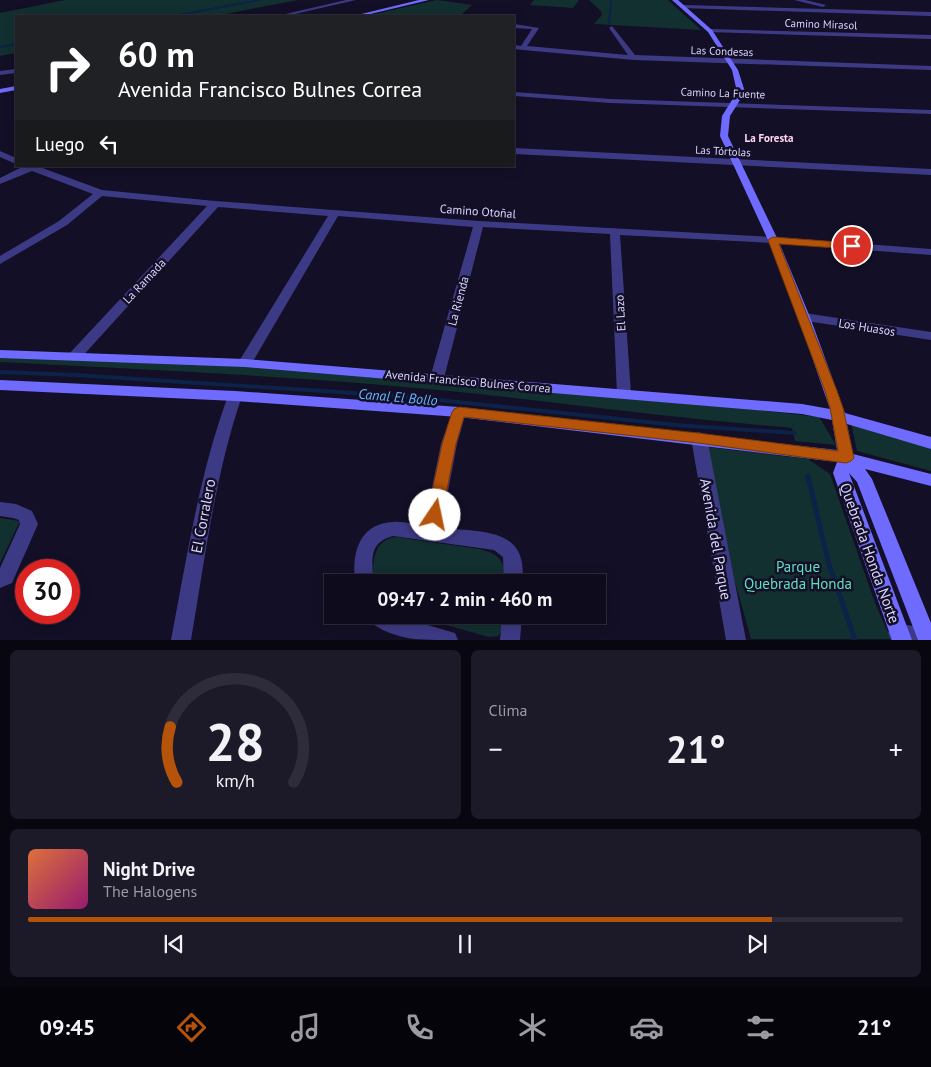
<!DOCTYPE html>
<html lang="es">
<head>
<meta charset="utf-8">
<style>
  body { margin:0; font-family:"PT Sans",sans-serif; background:#1c1929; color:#f1f3f6; height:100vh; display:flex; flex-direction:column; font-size:19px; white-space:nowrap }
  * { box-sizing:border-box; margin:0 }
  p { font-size:16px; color:#9b9ba3 }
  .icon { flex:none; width:28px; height:28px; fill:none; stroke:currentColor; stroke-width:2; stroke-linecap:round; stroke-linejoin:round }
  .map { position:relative; height:640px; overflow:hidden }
  .panel { display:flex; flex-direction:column; gap:10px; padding:10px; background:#08060f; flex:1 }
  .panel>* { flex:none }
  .guide { position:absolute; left:15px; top:15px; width:500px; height:152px; border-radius:0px; box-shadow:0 2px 12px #0003,0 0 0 1px #2e2b3b; background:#202124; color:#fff; overflow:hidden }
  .speed { position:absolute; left:15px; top:559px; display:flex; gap:10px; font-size:25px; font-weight:700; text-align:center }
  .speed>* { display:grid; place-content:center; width:65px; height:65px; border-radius:50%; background:#0e0b1c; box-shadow:0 2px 12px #0003,0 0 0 1px #2e2b3b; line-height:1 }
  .speed .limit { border:8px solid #d22; background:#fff; color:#111 }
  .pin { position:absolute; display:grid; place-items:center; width:42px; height:42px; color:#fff; margin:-21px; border:2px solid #fff; border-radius:50%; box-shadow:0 1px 5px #0007 }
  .me { position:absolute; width:55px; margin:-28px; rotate:11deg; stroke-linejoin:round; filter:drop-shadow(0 0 4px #0008) }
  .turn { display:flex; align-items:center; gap:18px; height:105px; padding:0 20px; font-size:22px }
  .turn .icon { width:65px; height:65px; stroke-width:2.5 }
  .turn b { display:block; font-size:35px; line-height:42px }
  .then { display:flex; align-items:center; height:48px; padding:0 20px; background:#0003; gap:10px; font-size:19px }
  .big { font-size:38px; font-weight:800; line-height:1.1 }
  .panel .tile { flex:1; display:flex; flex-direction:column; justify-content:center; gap:8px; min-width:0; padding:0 18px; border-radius:8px; background:#1c1929 }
  .panel .dial { align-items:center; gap:0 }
  .dial svg { height:130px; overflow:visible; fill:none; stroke:#2e2b3b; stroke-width:7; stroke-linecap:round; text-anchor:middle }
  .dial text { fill:#f1f3f6; stroke:none }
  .song { display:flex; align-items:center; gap:15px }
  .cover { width:60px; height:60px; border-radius:8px; background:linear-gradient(135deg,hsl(20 70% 55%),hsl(320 70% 35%)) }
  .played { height:5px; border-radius:2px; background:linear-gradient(90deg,#b45309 85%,#2e2b3b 85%) }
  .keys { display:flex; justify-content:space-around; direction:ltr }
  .heat { display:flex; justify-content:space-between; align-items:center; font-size:28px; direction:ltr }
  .panel .tiles { flex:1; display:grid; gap:10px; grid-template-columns:1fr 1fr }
  .tile:last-child { grid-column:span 2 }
  .trip { position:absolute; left:324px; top:574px; width:282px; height:50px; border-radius:0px; background:#0e0b1c; box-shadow:0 2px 12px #0003,0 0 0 1px #2e2b3b; font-weight:800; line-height:50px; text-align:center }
  .tabs { display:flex; height:80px; justify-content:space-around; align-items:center; background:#06040b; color:#9b9ba3 }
  .tabs .icon { width:35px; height:35px }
  .tabs .selected { color:#b45309 }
  .tabs b { font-size:22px; color:#f1f3f6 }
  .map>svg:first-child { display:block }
  .green { fill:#12302f }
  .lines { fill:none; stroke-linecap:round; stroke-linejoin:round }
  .stream-far2 { stroke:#0c2248; stroke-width:2 }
  .stream-far1 { stroke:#0c2248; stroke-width:4 }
  .stream { stroke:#0c2248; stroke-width:5 }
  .street { fill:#3d3a85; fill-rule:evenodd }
  .secondary { fill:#6f6bff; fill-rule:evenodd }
  .route { fill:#b45309; stroke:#753606 }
  .labels { text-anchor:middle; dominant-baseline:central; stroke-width:5; stroke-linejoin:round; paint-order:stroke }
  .far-street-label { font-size:11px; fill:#d9d4ff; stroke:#130f26 }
  .far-neighbourhood-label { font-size:11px; font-weight:bold; fill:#ffd6f0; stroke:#130f26 }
  .street-label { font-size:12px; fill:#d9d4ff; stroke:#130f26 }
  .water-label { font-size:14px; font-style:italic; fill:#62b6ff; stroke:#130f26 }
  .near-street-label { font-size:15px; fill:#d9d4ff; stroke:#130f26 }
  .near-park-label { font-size:15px; fill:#5fe0c0; stroke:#130f26 }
</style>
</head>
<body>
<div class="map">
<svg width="931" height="640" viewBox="0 0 931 640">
  <rect width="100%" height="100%" fill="#130f26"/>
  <g class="green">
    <polygon points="65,0 298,0 215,16 16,16 16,53 0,56 0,13"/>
    <polygon points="437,0 472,5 460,16 366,16"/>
    <polygon points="534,0 579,0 573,8 530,5"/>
    <polygon points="589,0 668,0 701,30 594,24 602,15 601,11"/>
    <path d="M0,356l244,9 514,45 61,7 17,28 -41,-4 -3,-13c-108,-9 -215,-23 -322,-35 -156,-16 -313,-23 -470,-31z"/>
    <polygon points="851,423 931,446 931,471 857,451"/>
    <polygon points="707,447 808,459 830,474 875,603 891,639 751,639 734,578"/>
    <polygon points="0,518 20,521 0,563"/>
    <path d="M396,537l83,12c20,5 27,12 26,33h-132c0,-19 -1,-42 23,-45z"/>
    <polygon points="411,615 503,615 502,630 498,636 489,637"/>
  </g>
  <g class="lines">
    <g class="stream-far2">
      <polyline points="173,16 259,0"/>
      <polyline points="609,23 611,0"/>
      <polyline points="0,47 16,44"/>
    </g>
    <polyline class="stream-far1" points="0,372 76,375 400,396 676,425 795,433"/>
    <polyline class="stream" points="808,476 828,561 855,640"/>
    <g class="street">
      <polygon points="346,0 356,0 286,16 277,16"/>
      <polygon points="794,0 805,0 826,5 823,7"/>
      <polygon points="684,5 931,12 931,16 682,8"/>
      <polygon points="514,24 539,28 527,46 628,55 609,28 612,26 635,55 931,66 931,70 634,60 523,50 514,49 514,45 521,46 532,29 514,28"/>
      <polygon points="710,29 931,35 931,39 708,32"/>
      <polygon points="16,69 16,73 0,75 0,71"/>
      <polygon points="514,92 611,99 931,110 931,114 611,103 514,96"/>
      <polygon points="514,148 931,169 931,175 514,154"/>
      <polygon points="0,151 16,158 16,164 0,157"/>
      <polygon points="24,166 37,166 102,190 215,201 479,221 773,237 931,249 931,255 773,243 620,235 631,394 629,397 619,397 617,394 610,234 483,227 444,378 442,381 432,381 430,378 473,227 338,216 252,363 250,366 240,366 238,363 328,216 218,207 79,360 69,360 67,357 69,354 207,206 102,196 67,225 0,264 0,256 59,221 93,194 32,171 0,184 0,178"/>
      <polygon points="804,313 931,332 931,340 800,320 798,317 800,314"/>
      <path d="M235,391l5,2 2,3c-27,79 -37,162 -51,244h-20c16,-83 28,-165 57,-244l2,-3z"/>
      <path d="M459,407l5,1 2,4 -9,32 -16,84c40,4 88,-1 81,54h-18l-1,-25 -9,-7 -101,-14c-26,7 -20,25 -20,46h-18c-3,-28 3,-58 38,-60 10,-1 21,2 31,4l17,-82 11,-32 2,-4z"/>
      <polygon points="699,432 704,434 707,438 746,640 726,640 691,438 694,434"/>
      <polygon points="0,502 16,504 32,511 38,524 12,583 0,588 0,568 20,524 19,520 13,518 0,516"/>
      <path d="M365,615h29l54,16 7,2 3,7c-14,0 -30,0 -44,-1 -15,-2 -42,-10 -49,-24z"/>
      <polygon points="502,615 522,615 520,640 500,640"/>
      <polygon points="898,624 931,628 931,640 891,640 888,633 891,626"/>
    </g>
    <g class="secondary">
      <polygon points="419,0 429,0 362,16 353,16"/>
      <polygon points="672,0 678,0 712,30 738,70 745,92 730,116 728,136 778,240 810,317 845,413 931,437 931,449 847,424 853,454 931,474 931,486 865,469 872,479 931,623 931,640 918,640 857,482 849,473 912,640 892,640 833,473 837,462 459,417 235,401 0,390 0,380 235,391 459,407 837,450 832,420 802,414 245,367 0,358 0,350 245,359 802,404 830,409 798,317 768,240 720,136 722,116 737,92 732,70 708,32"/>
      <polygon points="16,86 16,90 0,93 0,89"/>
    </g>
  </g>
  <polygon class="route" points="773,237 852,243 857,246 852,249 779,244 837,391 843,408 854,458 851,461 846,463 698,443 464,417 456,444 442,515 440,520 435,522 429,520 427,515 442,444 452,412 454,409 459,407 698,433 838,451 830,408 825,391 768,240"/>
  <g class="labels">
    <g class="far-street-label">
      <text transform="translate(821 24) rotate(2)">Camino Mirasol</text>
      <text transform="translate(722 51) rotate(2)">Las Condesas</text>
      <text transform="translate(723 93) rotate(2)">Camino La Fuente</text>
      <text transform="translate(723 151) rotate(3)">Las Tórtolas</text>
    </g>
    <g class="far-neighbourhood-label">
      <text x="769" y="138">La Foresta</text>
    </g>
    <g class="street-label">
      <text transform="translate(478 211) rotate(4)">Camino Otoñal</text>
      <text transform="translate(144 281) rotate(-47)">La Ramada</text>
      <text transform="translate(458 301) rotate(-75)">La Rienda</text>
      <text transform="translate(620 313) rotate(-93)">El Lazo</text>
      <text transform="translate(867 327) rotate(9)">Los Huasos</text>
      <text transform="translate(468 381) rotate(5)">Avenida Francisco Bulnes Correa</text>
    </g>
    <g class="water-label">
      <text transform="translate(398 397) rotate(5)">Canal El Bollo</text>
    </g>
    <g class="near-street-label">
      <text transform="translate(203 516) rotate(-79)">El Corralero</text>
      <text transform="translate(716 539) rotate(80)">Avenida del Parque</text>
      <text transform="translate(870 553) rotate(70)">Quebrada Honda Norte</text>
    </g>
    <g class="near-park-label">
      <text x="798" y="566">Parque<tspan x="798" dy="17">Quebrada Honda</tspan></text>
    </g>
  </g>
</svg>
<div class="speed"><div class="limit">30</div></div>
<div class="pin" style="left:852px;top:246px;background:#d93025"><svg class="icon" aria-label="arrive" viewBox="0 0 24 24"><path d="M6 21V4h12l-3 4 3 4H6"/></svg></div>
<svg class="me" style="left:435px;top:515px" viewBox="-20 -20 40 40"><circle r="19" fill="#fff"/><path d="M0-13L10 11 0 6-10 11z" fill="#b45309"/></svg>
<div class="trip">09:47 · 2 min · 460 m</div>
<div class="guide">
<div class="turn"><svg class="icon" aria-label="right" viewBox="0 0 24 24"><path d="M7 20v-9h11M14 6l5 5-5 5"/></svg><div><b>60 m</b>Avenida Francisco Bulnes Correa</div></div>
<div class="then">Luego<svg class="icon" aria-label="left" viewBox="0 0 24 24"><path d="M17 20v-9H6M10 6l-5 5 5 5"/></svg></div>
</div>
</div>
<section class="panel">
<div class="tiles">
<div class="tile dial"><svg viewBox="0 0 100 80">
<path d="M14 69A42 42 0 1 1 86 69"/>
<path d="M14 69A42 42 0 0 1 10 35" stroke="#b45309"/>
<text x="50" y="56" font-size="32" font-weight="700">28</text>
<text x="50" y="72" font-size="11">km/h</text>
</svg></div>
<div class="tile"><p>Clima</p>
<div class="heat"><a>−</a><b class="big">21°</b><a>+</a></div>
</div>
<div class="tile">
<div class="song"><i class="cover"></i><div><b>Night Drive</b><p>The Halogens</p></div></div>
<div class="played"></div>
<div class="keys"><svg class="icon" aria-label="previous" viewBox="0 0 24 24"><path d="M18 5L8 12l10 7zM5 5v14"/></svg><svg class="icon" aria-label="pause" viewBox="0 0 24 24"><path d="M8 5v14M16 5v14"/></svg><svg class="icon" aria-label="next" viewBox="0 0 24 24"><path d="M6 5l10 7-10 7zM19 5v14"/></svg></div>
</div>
</div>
</section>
<nav class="tabs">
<b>09:45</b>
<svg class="icon selected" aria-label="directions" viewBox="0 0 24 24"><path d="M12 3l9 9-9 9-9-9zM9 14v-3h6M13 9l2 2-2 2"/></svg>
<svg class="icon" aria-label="music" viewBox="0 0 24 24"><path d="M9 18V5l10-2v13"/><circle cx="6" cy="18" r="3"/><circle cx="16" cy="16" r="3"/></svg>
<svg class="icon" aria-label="phone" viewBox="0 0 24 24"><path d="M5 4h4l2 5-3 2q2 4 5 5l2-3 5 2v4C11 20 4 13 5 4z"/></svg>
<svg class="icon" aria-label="climate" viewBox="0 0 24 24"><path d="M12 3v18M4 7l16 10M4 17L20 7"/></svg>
<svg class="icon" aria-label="car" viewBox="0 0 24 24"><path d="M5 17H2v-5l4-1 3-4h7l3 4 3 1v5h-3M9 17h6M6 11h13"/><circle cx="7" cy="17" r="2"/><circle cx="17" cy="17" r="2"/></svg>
<svg class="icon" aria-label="filters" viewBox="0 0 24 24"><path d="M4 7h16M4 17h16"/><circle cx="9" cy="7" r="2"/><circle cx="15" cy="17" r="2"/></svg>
<b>21°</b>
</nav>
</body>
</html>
